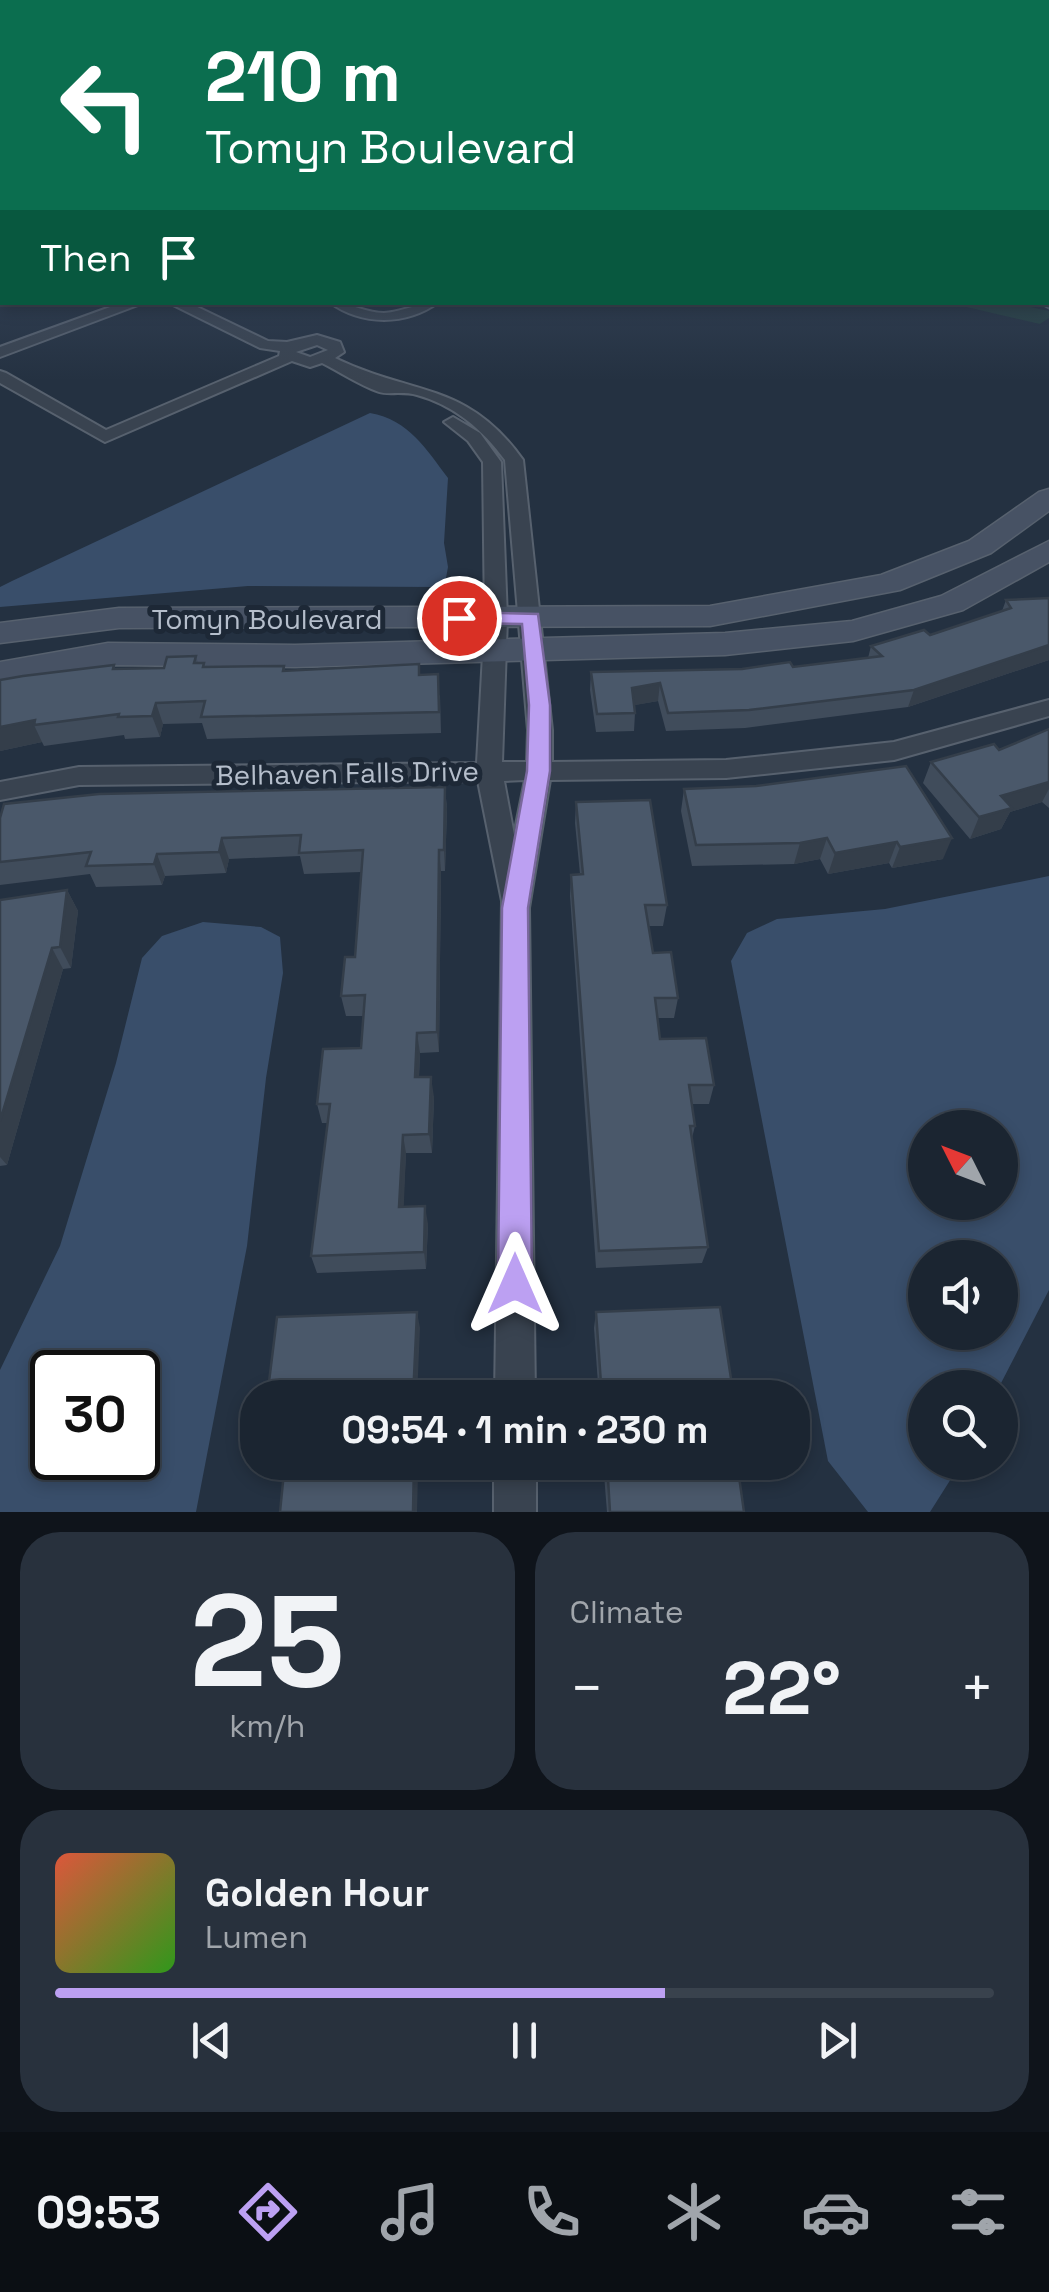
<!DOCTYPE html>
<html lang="en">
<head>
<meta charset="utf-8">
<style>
  body { margin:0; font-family:"Space Grotesk",sans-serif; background:#28313d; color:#f1f3f6; height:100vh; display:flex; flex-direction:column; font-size:38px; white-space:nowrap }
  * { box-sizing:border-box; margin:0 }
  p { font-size:32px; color:#a0a5ab }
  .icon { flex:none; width:55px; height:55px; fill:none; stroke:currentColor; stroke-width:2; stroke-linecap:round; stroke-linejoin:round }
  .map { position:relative; height:1512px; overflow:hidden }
  .details { display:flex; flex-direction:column; gap:20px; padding:20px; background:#0f141b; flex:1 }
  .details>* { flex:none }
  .banner { position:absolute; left:0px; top:0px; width:1050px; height:305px; box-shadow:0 5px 15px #0003,0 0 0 2px #39424d; background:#0b6e4f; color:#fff; overflow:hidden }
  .needle { width:65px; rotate:312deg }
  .tools { position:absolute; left:908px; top:1110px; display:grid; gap:20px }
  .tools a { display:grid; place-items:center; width:110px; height:110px; border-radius:50%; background:#1b2531; box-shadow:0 5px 15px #0003,0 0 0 2px #39424d; font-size:50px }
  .speed { position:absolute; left:30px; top:1350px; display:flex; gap:20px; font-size:50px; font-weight:700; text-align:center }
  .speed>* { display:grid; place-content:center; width:130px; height:130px; border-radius:50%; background:#1b2531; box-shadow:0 5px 15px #0003,0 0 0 2px #39424d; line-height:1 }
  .speed .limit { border:5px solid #111; border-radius:15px; background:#fff; color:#111 }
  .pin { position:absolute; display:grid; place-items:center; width:85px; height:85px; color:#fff; margin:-42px; border:5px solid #fff; border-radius:50%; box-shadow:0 2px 10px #0007 }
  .me { position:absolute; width:110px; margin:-55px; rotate:0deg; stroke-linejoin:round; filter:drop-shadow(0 0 8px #0008) }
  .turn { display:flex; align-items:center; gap:35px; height:210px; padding:0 40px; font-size:45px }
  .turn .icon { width:130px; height:130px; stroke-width:2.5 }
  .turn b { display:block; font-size:70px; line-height:85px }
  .then { display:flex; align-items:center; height:95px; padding:0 40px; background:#0003; gap:20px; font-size:38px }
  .big { font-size:75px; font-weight:800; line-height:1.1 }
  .details .tile { flex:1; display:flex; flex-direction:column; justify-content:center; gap:15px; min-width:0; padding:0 35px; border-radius:40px; background:#28313d }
  .details .dial { align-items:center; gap:0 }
  .dial b { font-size:130px; line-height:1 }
  .song { display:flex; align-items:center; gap:30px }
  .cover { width:120px; height:120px; border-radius:15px; background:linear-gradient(135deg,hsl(10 70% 55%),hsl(110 70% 35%)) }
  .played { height:10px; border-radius:5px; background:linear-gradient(90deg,#bca0f2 65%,#39424d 65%) }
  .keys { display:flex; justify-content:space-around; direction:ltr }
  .heat { display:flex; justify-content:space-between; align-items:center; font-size:55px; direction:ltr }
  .details .tiles { flex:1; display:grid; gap:20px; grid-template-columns:1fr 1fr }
  .tile:last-child { grid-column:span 2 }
  .trip { position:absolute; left:240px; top:1380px; width:570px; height:100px; border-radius:40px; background:#1b2531; box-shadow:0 5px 15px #0003,0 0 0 2px #39424d; font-weight:800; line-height:100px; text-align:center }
  .dock { display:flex; height:160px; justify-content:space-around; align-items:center; background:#0b0f14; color:#a0a5ab }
  .dock .icon { width:70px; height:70px }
  .dock .selected { color:#bca0f2 }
  .dock b { font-size:45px; color:#f1f3f6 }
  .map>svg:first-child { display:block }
  .green { fill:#263f42 }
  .water { fill:#394e6a; fill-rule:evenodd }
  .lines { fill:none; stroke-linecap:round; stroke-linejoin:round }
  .street-casing { stroke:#57616e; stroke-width:4 }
  .secondary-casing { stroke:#57616e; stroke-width:3 }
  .highway-casing { stroke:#434e5b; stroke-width:51 }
  .street { fill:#394350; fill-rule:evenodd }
  .secondary { fill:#475264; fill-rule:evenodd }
  .highway { stroke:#776955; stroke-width:48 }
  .wall { fill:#404c5b }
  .shaded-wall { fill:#343e4a }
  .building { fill:#4a586a; stroke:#343e4a; stroke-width:2.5 }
  .route { fill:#bca0f2; stroke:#7a689d; stroke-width:2.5 }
  .labels { text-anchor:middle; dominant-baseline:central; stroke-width:10; stroke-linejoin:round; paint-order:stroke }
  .street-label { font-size:28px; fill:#b5becb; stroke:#1d2836 }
</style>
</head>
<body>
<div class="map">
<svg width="1049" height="1512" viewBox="0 0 1049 1512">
  <rect width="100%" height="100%" fill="#243141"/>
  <polygon class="green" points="969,303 1012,303 1049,311 1049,318 1040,324 962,306"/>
  <g class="water">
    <path d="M370,413c39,7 56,36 78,65l-4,65 4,24 -2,11 -10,9 -188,-1 -248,21v-20l12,-6z"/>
    <path d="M1049,876v414l-50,97 -74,1v74l36,1 -31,49h-62l-40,-51 -97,-500 16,-28 30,-14 108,-10zM925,1128h75v74h-75zM925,1258h75v74h-75z"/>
    <path d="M203,922l58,5 19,10 3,36 -17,105 -19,168 -51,266h-196v-142l60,-124 56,-183 26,-105 20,-22zM52,1372h86v86h-86z"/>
  </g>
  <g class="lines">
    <defs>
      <g id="street">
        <polygon points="124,302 146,302 0,357 0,347"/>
        <path d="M167,302h20l81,39 19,1 30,-7 23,7 4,10 -9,6c78,38 132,23 188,102l29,270v32l174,-2 168,-18 155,-42v16l-155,44 -168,18 -176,2 -21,128 6,490h-40l7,-497 -24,-120 -399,4 -79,15v-18l79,-15 398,-4 8,-145 -2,-156 -15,-21 -24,-19 9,-5 27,16 21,29 6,156 -5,144h25l1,-32 -23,-270c-22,-30 -51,-55 -88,-65 -14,-4 -30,0 -38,-3 -20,-7 -39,-20 -57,-29l-12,4 -18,-6 -187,81 -105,-59v-12l6,2 100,57 173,-74 1,-5 -20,-3zM317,345l11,5 -18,7 -14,-5zM525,780l-11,55 -10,-54z"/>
        <path d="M329,302c20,0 36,11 55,11 19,-1 35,-11 55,-11 -33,24 -77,24 -110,0z"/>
        <rect x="494" y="1462" width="42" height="50"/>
      </g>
      <g id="secondary">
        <polygon points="1049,295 1049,308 1038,302 1048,302"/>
        <polygon points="1049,489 1049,511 991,553 900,590 710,626 119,628 0,643 0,623 119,608 710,606 881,575 969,541 1039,492"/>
        <polygon points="1049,541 1049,562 963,610 853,641 725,655 295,667 108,665 0,684 0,662 108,643 295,645 725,633 852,621 941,596"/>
      </g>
      <polyline id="highway" points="0,248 2,247"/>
    </defs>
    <use href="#street" class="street-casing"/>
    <use href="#secondary" class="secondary-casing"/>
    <use href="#highway" class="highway-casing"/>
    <use href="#street" class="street"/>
    <use href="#secondary" class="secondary"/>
    <use href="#highway" class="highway"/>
  </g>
  <g class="wall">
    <polygon points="1049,598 1049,660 908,707 745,728 666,731 658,701 634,705 635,713 634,731 596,732 590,690 591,672 793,667 868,658 871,646 930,635 1002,611 1006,600"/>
    <polygon points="196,656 198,663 205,667 284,666 285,671 419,664 420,675 440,696 441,733 207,739 202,723 163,724 160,737 125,739 124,735 44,746 42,742 0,751 0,680 114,665 115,669 164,668"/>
    <polygon points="1049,729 1049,808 1042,802 1010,812 1001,829 970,839 923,783 931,762 999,750"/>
    <polygon points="756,786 943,859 892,868 889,863 828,874 820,859 794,864 692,866 681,811 684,789"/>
    <polygon points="445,787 447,809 445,871 441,871 439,1052 420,1053 419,1077 434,1097 432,1153 406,1153 403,1207 428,1224 426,1269 317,1273 311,1256 328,1123 322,1123 317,1104 361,1048 363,1016 346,1016 341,996 355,957 361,872 304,874 300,856 229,859 226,873 165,876 162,885 96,887 90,874 0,885 0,818"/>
    <polygon points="576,802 667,905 663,926 649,926 653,953 678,998 674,1018 658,1018 660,1039 714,1085 709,1104 692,1104 695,1126 692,1138 708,1247 702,1263 596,1268 570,896 571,875 580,874 575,823"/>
    <polygon points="67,890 78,911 71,968 63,969 7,1165 0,1166 0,900"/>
    <polygon points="596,1312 734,1398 599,1398 594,1328"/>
    <polygon points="603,1462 737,1462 744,1512 607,1512"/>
  </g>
  <g class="shaded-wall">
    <polygon points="1049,645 1049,660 908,707 914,690"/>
    <polygon points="660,683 658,701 630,706 632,688"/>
    <polygon points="156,703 163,724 160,737 152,716"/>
    <polygon points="35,720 34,725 42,742 0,751 0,727"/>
    <polygon points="1049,782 1049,789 1042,802 1010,812 1001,829 970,839 979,817 1001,796"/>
    <polygon points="445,787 447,809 445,871 444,850"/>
    <polygon points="222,838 229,859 226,873 219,852"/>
    <polygon points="827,838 820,859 794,864 800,843"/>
    <polygon points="952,838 943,859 892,868 900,847"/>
    <polygon points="897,842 889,863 828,874 835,853"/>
    <polygon points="439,850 441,871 439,1052 437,1032"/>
    <polygon points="157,854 165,876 162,885 154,864"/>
    <polygon points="67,890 78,911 71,968 60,947"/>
    <polygon points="52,948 63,969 7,1165 0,1157 0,1121"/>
    <polygon points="417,1033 420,1053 418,1097 415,1077"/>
    <polygon points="431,1077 434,1097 432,1153 429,1134"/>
    <polygon points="403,1135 406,1153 403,1224 399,1207"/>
    <polygon points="425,1206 428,1224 426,1269 424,1252"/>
    <polygon points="417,1312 420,1328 417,1398 413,1398"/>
    <polygon points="414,1462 418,1474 417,1512 413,1512"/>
  </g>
  <g class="building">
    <polygon points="1049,598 1049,645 914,690 749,710 668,713 660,683 632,688 635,713 597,714 591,672 742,669 790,662 793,667 882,656 871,646 924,630 930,635 1011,608 1006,600"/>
    <polygon points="196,656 194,663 204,663 203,667 284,666 283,671 419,664 419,675 438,674 439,712 201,717 205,701 156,703 152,716 118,717 119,714 34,725 35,720 0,727 0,680 23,676 114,665 113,669 164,668 167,657"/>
    <polygon points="1049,729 1049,782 1001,796 1012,808 979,817 931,762 994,744 999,750"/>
    <polygon points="906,766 952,838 900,847 897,842 835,853 827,838 800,843 696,845 684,789 756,786"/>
    <polygon points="445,787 444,850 439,850 437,1032 417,1033 415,1077 431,1077 429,1134 403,1135 399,1207 425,1206 424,1252 311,1256 330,1104 317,1104 323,1049 361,1048 365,995 341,996 345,957 355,957 363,850 299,853 301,835 222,838 219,852 157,854 154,864 86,866 91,852 0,862 0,818 4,804 99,794"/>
    <polygon points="650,800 667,905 645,905 653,953 671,952 678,998 655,998 660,1039 706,1038 714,1085 689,1085 695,1126 690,1126 708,1247 599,1251 571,875 583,874 576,802"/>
    <polygon points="67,890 60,947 52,948 0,1121 0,900"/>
    <polygon points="720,1307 734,1398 602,1398 596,1312"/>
    <polygon points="417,1312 413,1398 267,1398 277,1317"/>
    <polygon points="285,1462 414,1462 413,1512 280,1512"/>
    <polygon points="607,1462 737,1462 744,1512 610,1512"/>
  </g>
  <linearGradient id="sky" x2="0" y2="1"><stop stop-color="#141b24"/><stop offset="0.44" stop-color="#3f4e65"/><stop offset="1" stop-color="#3f4e65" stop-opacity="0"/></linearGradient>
  <rect width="1049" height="381" fill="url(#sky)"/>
  <polygon class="route" points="459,612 538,614 550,705 550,771 528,908 532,1284 527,1297 515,1302 503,1297 498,1284 502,908 527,771 529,705 522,624 452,623 452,614"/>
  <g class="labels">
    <g class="street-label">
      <text x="267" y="619">Tomyn Boulevard</text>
      <text transform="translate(347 773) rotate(-1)">Belhaven Falls Drive</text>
    </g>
  </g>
</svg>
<div class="tools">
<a><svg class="needle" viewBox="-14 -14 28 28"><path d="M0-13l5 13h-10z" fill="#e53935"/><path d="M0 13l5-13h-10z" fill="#a0a5ab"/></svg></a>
<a><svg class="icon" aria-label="sound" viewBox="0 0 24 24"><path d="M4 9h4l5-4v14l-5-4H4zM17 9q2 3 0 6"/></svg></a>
<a><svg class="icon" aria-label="search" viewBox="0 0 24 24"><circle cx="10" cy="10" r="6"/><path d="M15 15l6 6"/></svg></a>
</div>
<div class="speed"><div class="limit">30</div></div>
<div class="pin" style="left:459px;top:618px;background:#d93025"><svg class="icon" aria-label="arrive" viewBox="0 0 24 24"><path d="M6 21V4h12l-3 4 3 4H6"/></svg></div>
<svg class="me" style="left:515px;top:1284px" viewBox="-20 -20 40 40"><path d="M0-17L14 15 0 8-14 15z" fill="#bca0f2" stroke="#fff" stroke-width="4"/></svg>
<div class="trip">09:54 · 1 min · 230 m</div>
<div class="banner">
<div class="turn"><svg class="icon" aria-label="left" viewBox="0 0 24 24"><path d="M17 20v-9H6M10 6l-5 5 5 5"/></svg><div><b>210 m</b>Tomyn Boulevard</div></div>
<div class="then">Then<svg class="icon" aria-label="arrive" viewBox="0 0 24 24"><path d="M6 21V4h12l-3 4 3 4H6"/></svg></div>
</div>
</div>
<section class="details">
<div class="tiles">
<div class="tile dial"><b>25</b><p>km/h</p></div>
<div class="tile"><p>Climate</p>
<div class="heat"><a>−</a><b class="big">22°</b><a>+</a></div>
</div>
<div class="tile">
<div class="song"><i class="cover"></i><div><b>Golden Hour</b><p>Lumen</p></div></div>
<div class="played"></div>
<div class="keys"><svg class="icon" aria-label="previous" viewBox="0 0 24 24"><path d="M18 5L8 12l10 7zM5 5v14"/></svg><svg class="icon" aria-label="pause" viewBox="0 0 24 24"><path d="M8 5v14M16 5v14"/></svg><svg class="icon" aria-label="next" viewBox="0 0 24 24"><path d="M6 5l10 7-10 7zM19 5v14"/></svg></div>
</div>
</div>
</section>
<nav class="dock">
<b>09:53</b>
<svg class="icon selected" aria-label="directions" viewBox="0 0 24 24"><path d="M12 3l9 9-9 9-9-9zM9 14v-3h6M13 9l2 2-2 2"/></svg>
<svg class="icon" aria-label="music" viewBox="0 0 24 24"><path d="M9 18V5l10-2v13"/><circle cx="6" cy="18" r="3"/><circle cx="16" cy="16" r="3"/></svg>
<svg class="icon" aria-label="phone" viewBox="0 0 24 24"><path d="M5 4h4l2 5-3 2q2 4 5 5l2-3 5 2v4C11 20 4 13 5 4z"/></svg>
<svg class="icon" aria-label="climate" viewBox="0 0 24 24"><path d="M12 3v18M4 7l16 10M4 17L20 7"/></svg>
<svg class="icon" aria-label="car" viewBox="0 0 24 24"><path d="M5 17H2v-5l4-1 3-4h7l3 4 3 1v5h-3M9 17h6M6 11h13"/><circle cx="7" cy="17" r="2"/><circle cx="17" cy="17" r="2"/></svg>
<svg class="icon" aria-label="filters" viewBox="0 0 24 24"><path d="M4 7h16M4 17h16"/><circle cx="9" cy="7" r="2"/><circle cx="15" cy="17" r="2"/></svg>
</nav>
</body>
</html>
